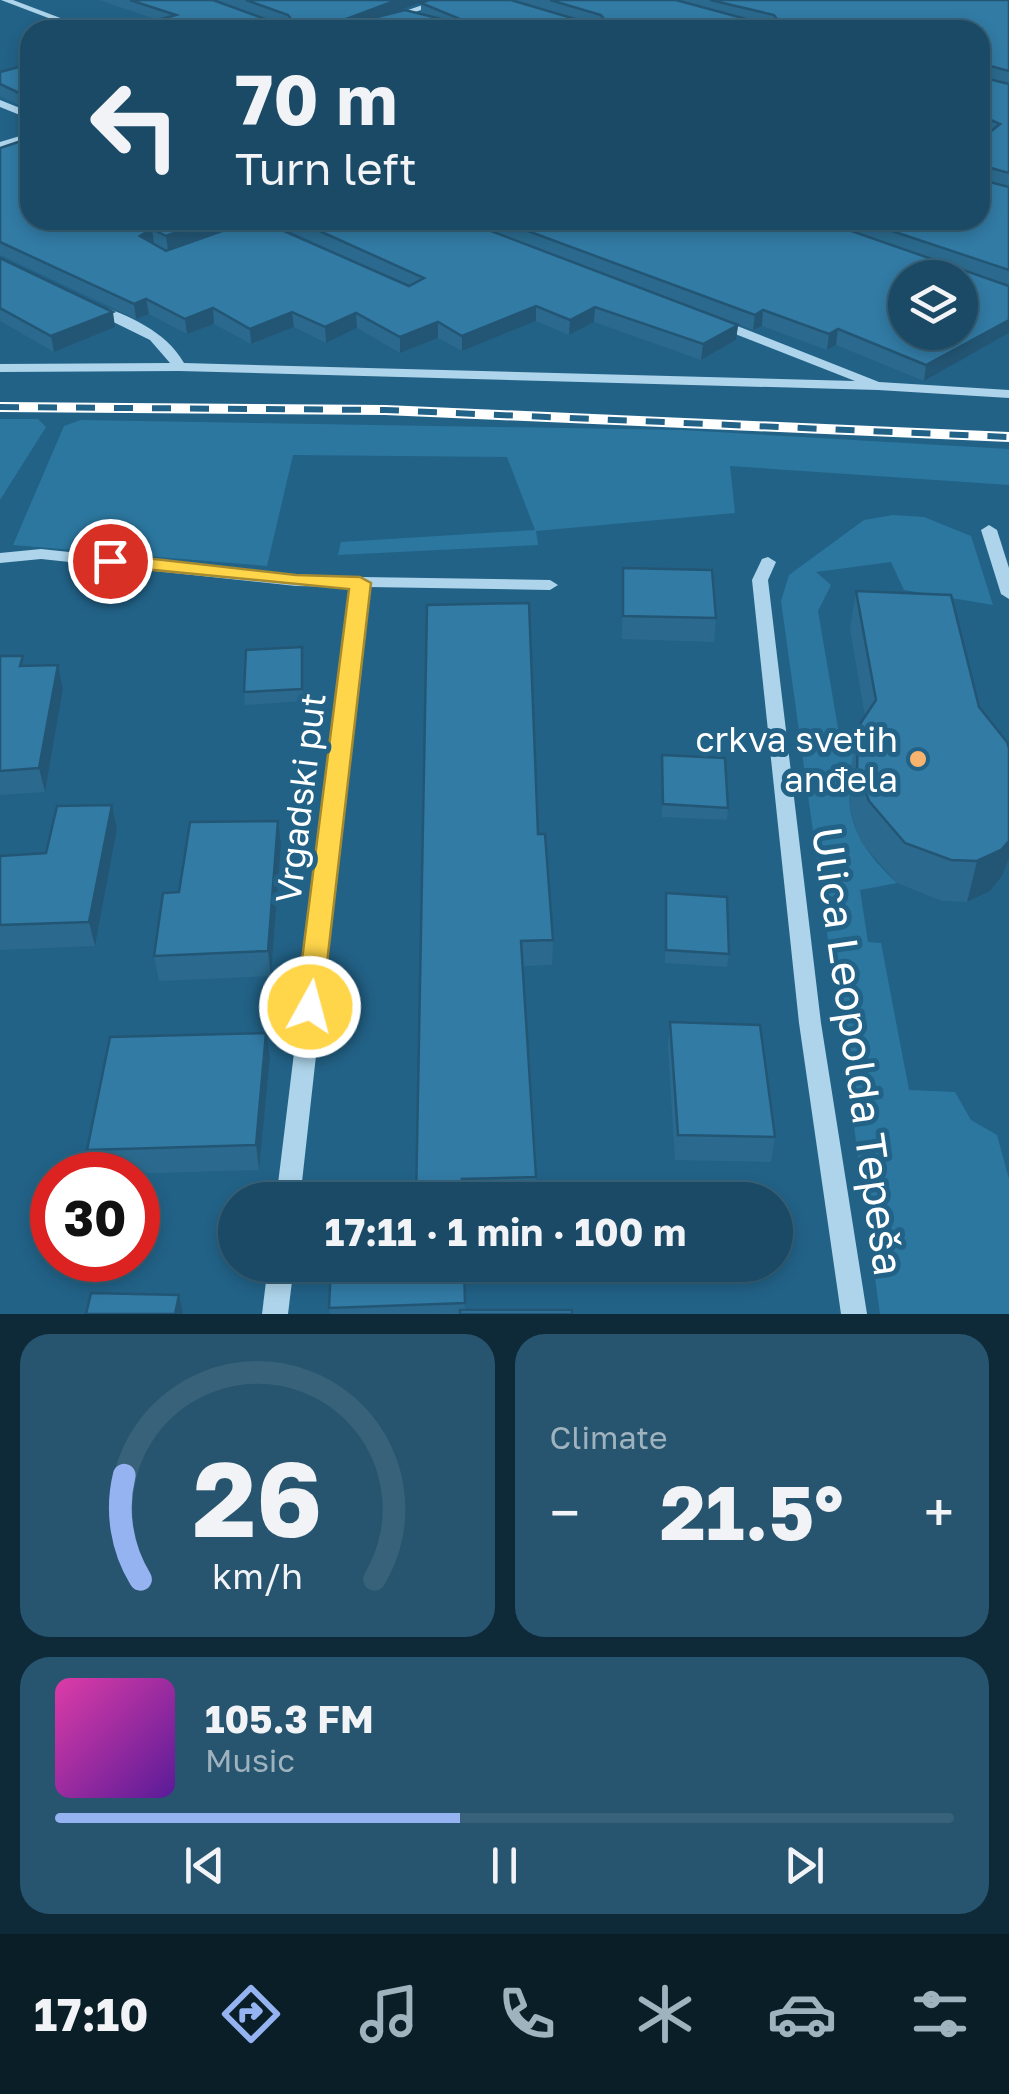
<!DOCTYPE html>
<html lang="en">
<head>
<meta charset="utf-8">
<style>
  body { margin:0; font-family:"Golos Text",sans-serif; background:#27546e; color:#f1f3f6; height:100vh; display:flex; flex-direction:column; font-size:38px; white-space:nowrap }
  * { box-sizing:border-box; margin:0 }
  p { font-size:32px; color:#9fb3bf }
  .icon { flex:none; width:55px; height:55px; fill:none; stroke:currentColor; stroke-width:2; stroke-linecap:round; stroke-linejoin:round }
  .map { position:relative; height:1314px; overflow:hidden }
  .panel { display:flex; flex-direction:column; gap:20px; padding:20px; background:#0e2938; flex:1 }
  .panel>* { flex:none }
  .guide { position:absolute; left:20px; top:20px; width:970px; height:210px; border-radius:30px; box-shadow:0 5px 15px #0003,0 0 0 2px #386279; background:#1a4a65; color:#f1f3f6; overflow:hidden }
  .buttons { position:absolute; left:888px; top:260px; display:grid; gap:20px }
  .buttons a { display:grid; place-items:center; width:90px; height:90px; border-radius:50%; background:#1a4a65; box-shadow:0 5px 15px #0003,0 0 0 2px #386279; font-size:50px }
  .speed { position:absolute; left:30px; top:1152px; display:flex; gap:20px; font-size:50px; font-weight:700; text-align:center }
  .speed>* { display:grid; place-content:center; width:130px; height:130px; border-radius:50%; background:#1a4a65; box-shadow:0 5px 15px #0003,0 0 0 2px #386279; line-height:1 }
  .speed .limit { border:15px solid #d22; background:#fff; color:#111 }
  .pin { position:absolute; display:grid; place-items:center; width:85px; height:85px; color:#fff; margin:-42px; border:5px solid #fff; border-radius:50%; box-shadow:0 2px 10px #0007 }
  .me { position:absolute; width:110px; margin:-55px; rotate:7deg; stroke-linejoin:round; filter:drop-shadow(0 0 8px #0008) }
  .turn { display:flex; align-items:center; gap:35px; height:210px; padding:0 50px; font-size:45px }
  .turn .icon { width:130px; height:130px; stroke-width:2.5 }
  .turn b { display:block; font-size:70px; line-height:85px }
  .big { font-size:75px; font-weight:700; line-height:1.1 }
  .panel .widget { flex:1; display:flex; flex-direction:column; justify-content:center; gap:15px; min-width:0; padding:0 35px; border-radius:30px; background:#27546e }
  .panel .dial { align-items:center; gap:0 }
  .dial svg { height:260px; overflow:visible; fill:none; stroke:#386279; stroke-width:7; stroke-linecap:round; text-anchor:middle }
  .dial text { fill:#f1f3f6; stroke:none }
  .song { display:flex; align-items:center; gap:30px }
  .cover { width:120px; height:120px; border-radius:15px; background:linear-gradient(135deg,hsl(320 70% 55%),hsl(270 70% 35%)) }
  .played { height:10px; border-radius:5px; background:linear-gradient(90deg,#95b2f1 45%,#386279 45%) }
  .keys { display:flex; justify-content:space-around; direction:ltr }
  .heat { display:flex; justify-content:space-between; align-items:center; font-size:55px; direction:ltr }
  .panel .tiles { flex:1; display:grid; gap:20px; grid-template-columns:1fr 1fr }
  .widget:last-child { grid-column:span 2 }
  .trip { position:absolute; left:218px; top:1182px; width:575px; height:100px; border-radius:50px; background:#1a4a65; box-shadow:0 5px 15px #0003,0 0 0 2px #386279; font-weight:700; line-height:100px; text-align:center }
  .dock { display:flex; height:160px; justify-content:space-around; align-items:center; background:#0a1e28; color:#9fb3bf }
  .dock .icon { width:70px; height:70px }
  .dock .selected { color:#95b2f1 }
  .dock b { font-size:45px; color:#f1f3f6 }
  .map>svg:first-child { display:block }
  .green { fill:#2c779f }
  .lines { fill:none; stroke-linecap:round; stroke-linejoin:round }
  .minor { fill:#add4ea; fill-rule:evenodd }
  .rail-casing { stroke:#fff; stroke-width:10 }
  .rail { stroke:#226287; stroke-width:6; stroke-dasharray:19; stroke-linecap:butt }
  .wall { fill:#2b6a8e }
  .shaded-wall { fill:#235674 }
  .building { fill:#327ba5; stroke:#235674; stroke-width:2.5; fill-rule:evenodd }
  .route { fill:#ffd54a; stroke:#a68a30; stroke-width:2.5 }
  .poi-dot { fill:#f6b46e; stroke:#226287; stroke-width:4 }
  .labels { text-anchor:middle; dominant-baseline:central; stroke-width:10; stroke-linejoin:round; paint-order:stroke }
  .poi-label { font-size:35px; fill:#fff; stroke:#226287; text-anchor:end }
  .street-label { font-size:35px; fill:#fff; stroke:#226287 }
  .near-street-label { font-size:42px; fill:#fff; stroke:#226287 }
</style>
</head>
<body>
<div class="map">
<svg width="1009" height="1314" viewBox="0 0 1009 1314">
  <rect width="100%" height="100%" fill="#226287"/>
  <g class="green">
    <polygon points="0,419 38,419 46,427 0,500"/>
    <polygon points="81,420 681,430 1009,449 1009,485 730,466 735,513 536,531 538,545 338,555 341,542 535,530 507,457 293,455 267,566 13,545 64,426"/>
    <path d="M893,515l31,2 47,19 22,69 -89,-15 -13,-28 -75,10 15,13 -13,26 21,123 31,3c-37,57 -22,101 27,146l-37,7 8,52 13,1 28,147 46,2 16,28 26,15 12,44v135h-129l-99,-713 8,-26 75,-55z"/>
  </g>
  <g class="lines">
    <g class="minor">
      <polygon points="1,0 13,0 92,30 80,30"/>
      <polygon points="437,0 450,0 363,30 350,30"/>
      <polygon points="0,100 30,112 30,119 0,107"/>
      <polygon points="30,133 30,139 0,148 0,142"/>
      <path d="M95,304c33,11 71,27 89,59l671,18 -143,-56v-6l5,-1 162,64 130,8v8l-131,-8 -699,-19 -179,1v-8l170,-1 -20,-23 -59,-29v-6z"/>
      <polygon points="989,525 997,530 1009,568 1009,599 1001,594 981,530"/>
      <polygon points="41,549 296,576 550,580 558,585 550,590 368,587 300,1200 276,1200 351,587 296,586 41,559 0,563 0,553"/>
      <polygon points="768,557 776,562 768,580 821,1023 867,1314 841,1314 799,1023 752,580 762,559"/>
      <polygon points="268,1265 294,1265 288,1314 262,1314"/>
    </g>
    <defs>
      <polyline id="rail" points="0,407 385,410 1009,437"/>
    </defs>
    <use href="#rail" class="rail-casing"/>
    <use href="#rail" class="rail"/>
  </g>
  <g class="wall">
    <polygon points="99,0 213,0 273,22 275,21 215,0 427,0 391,14 421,14 421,3 429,0 1009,0 1009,333 924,381 836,345 827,350 762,326 753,330 704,312 738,325 736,340 701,360 594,322 569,335 536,321 462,351 438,338 400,353 357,328 326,343 294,327 251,344 214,324 187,334 149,314 136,319 0,255 0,148 240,224 168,250 155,244 166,251 405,284 265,220 980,220 158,20"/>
    <polygon points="30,64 30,110 0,96 0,72"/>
    <polygon points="0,258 115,327 54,352 0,321"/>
    <polygon points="623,568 716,618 714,642 622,639"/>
    <polygon points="856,591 1002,876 990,891 967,902 942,901 897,883 861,842 850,811 851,767 858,727 865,716 850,629"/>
    <polygon points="0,656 25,666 63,689 45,792 0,795"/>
    <polygon points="303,659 303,701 245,705 244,692"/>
    <polygon points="662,755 728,808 727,820 662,817"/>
    <polygon points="112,805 117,829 95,946 0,950 0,856 46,853"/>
    <polygon points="538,834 553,940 552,965 523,966 536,1177 536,1200 416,1200"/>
    <polygon points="281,845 271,976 159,981 154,956 179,892"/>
    <polygon points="666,893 729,954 727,967 665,963"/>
    <polygon points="670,1022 775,1137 771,1162 675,1160 668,1047"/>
    <polygon points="270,1058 259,1170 94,1175 87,1150"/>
    <polygon points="464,1265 465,1310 572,1314 330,1314 329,1308"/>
  </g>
  <g class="shaded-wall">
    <polygon points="397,0 427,0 348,30 346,19"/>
    <polygon points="210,220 241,220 240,224 168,250 166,236"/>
    <polygon points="152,229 154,244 140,236"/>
    <polygon points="146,299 149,314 136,319 134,304"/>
    <polygon points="536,306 536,321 462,351 462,336"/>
    <polygon points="595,307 594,322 569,335 570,320"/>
    <polygon points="213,308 214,324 187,334 185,319"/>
    <polygon points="763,310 762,326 753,330 755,315"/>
    <polygon points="113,312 115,327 54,352 51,336"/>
    <polygon points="292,312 294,327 251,344 250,329"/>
    <polygon points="356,313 357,328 326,343 325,327"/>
    <polygon points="1009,320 1009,333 924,381 926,365"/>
    <polygon points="438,322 438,338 400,353 400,337"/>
    <polygon points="738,325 736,340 701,360 703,344"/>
    <polygon points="838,329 836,345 827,350 829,334"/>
    <polygon points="58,665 63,689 45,792 39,768"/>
    <polygon points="112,805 117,829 95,946 89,922"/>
    <polygon points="278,821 281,845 271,976 268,951"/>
    <polygon points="1009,841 1009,858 1002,876 990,891 967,902 977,861"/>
    <polygon points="266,1033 270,1058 259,1170 256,1145"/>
    <polygon points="179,1295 183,1314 175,1314"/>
  </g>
  <g class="building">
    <polygon points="130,0 213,0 273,22 291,19 288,15 246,0 397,0 346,19 357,22 405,10 449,21 460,19 421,3 429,0 511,0 585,22 604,19 601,15 550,0 676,0 757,22 777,19 774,15 710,0 1009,0 1009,71 983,64 980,66 980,30 123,30 176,15"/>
    <polygon points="30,64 30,98 0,84 0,72"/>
    <polygon points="980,73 981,77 1009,84 1009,173 984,166 980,168 980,128 990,132 1000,124 984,117 980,119"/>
    <polygon points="30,138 30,220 210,220 166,236 152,229 140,236 166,251 253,220 259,220 409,286 424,278 295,220 462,220 738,325 703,344 595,307 570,320 536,306 462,336 438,322 400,337 356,313 325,327 292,312 250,329 213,308 185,319 146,299 134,304 0,242 0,148"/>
    <polygon points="980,174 982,180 1009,187 1009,270 859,220 980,220"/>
    <path d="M498,220h322l189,66v34l-83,45 -88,-36 -9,5 -66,-24 -8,5zM905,278h55v54h-55z"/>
    <polygon points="0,258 113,312 51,336 0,308"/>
    <polygon points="623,568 712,570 716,618 623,616"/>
    <polygon points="856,591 951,595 979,707 1007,742 1009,748 1009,841 1001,850 977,861 951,860 905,843 869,801 857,771 858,727 876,700"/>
    <polygon points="529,603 538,834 545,834 553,940 521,941 536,1177 462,1179 463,1200 416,1200 427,605"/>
    <polygon points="302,647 302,689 244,692 246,650"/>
    <polygon points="0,656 23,656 20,666 58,665 39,768 0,771"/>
    <polygon points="662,755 725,758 728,808 663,804"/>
    <polygon points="112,805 89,922 0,925 0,856 46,853 57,806"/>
    <polygon points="278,821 268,951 154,956 163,893 179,892 190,822"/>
    <polygon points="666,893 727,897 729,954 666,950"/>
    <polygon points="670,1022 760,1025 775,1137 678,1135"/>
    <polygon points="266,1033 256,1145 87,1150 110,1037"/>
    <polygon points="331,1265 464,1265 465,1303 329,1308"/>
    <polygon points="91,1293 179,1295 175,1314 86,1314"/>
    <rect x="460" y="1310" width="112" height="4"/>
  </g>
  <polygon class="route" points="110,554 296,575 360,577 371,583 321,1015 300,1015 296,1007 349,589 103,565 103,556"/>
  <circle class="poi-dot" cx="918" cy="759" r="10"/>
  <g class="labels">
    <g class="poi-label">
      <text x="898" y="739">crkva svetih<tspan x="898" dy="40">anđela</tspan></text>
    </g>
    <g class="street-label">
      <text transform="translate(300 798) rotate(-83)">Vrgadski put</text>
    </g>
    <g class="near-street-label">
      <text transform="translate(859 1051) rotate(82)">Ulica Leopolda Tepeša</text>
    </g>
  </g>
</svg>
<div class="buttons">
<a><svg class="icon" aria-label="layers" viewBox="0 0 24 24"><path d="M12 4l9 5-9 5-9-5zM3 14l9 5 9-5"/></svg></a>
</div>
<div class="speed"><div class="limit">30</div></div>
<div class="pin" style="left:110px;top:561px;background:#d93025"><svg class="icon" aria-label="arrive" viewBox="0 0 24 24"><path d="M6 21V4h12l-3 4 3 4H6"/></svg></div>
<svg class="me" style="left:310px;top:1007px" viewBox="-20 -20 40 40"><circle r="17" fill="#ffd54a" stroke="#fff" stroke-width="3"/><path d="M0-11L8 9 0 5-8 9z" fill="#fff"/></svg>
<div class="trip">17:11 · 1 min · 100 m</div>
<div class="guide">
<div class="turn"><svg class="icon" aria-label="left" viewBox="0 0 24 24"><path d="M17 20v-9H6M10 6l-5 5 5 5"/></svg><div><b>70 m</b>Turn left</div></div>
</div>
</div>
<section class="panel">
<div class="tiles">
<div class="widget dial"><svg viewBox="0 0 100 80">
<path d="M14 69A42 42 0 1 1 86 69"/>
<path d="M14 69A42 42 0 0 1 9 37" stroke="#95b2f1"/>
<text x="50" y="56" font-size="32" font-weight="700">26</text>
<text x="50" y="72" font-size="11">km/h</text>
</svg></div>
<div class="widget"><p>Climate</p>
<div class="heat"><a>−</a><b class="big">21.5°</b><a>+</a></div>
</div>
<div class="widget">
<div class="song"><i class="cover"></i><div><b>105.3 FM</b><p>Music</p></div></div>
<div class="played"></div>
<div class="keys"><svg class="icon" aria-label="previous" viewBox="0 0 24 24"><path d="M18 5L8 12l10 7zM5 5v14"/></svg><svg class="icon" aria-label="pause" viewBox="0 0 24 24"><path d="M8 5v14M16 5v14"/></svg><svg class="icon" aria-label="next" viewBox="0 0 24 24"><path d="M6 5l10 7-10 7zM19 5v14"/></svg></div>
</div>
</div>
</section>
<nav class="dock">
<b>17:10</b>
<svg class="icon selected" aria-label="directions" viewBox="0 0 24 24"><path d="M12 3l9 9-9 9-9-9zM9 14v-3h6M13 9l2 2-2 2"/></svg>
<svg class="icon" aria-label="music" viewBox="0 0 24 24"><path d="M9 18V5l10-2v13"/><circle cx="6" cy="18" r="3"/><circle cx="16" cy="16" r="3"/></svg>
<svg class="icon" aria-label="phone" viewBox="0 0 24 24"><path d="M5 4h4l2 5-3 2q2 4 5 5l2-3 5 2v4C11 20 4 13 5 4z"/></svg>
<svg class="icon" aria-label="climate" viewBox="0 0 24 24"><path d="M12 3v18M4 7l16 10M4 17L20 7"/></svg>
<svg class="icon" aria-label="car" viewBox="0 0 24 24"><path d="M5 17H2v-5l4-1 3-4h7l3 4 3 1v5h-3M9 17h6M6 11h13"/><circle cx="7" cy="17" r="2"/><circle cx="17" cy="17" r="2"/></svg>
<svg class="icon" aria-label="filters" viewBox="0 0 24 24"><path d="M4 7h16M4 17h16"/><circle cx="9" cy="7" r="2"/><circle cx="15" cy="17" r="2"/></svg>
</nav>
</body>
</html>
